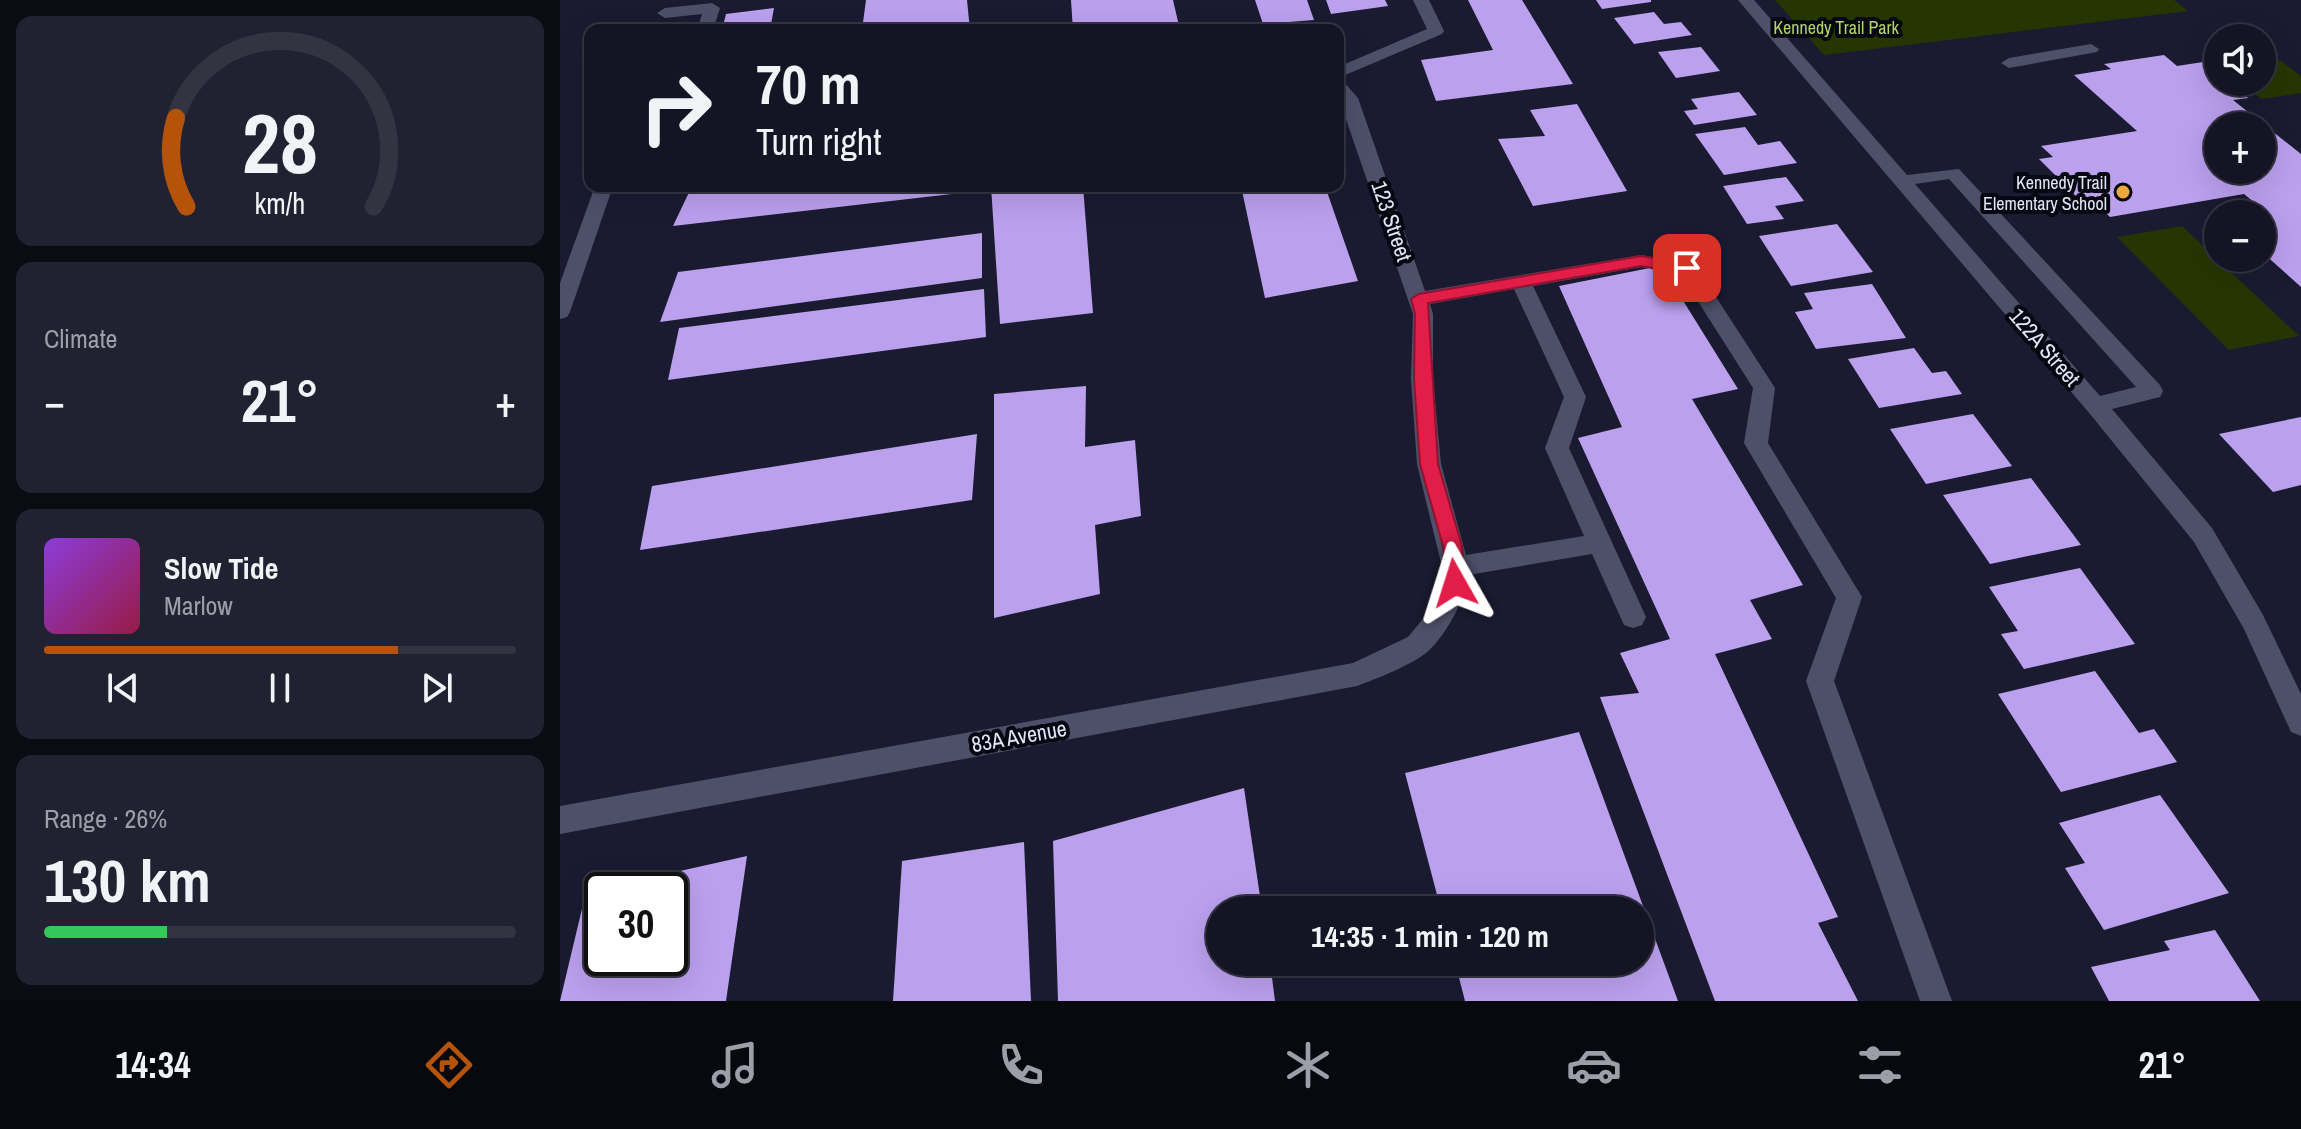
<!DOCTYPE html>
<html lang="en">
<head>
<meta charset="utf-8">
<style>
  body { margin:0; font-family:"Archivo Narrow",sans-serif; background:#212132; color:#f1f3f6; height:100vh; display:flex; flex-direction:column; font-size:30px; white-space:nowrap }
  * { box-sizing:border-box; margin:0 }
  p { font-size:26px; color:#9d9ea7 }
  .icon { flex:none; width:44px; height:44px; fill:none; stroke:currentColor; stroke-width:2; stroke-linecap:round; stroke-linejoin:round }
  .map { position:relative; flex:1; overflow:hidden }
  .details { display:flex; flex-direction:column; gap:16px; padding:16px; background:#0b0b14; width:560px }
  .details>* { flex:none }
  .guide { position:absolute; left:24px; top:24px; width:760px; height:168px; border-radius:16px; box-shadow:0 8px 32px #0002,0 0 0 2px #333342; background:#141425; color:#f1f3f6; overflow:hidden }
  .controls { position:absolute; left:1644px; top:24px; display:grid; gap:16px }
  .controls a { display:grid; place-items:center; width:72px; height:72px; border-radius:50%; background:#141425; box-shadow:0 8px 32px #0002,0 0 0 2px #333342; font-size:40px }
  .speed { position:absolute; left:24px; top:872px; display:flex; gap:16px; font-size:40px; font-weight:700; text-align:center }
  .speed>* { display:grid; place-content:center; width:104px; height:104px; border-radius:50%; background:#141425; box-shadow:0 8px 32px #0002,0 0 0 2px #333342; line-height:1 }
  .speed .limit { border:4px solid #111; border-radius:12px; background:#fff; color:#111 }
  .pin { position:absolute; display:grid; place-items:center; width:68px; height:68px; color:#fff; margin:-34px; border-radius:16px; box-shadow:0 4px 12px #0006 }
  .me { position:absolute; width:88px; margin:-44px; rotate:354deg; stroke-linejoin:round; filter:drop-shadow(0 0 6px #0008) }
  .turn { display:flex; align-items:center; gap:28px; height:168px; padding:0 40px; font-size:36px }
  .turn .icon { width:104px; height:104px; stroke-width:2.5 }
  .turn b { display:block; font-size:56px; line-height:68px }
  .big { font-size:60px; font-weight:700; line-height:1.1 }
  .details .tile { flex:1; display:flex; flex-direction:column; justify-content:center; gap:12px; min-width:0; padding:0 28px; border-radius:16px; background:#212132 }
  .details .dial { align-items:center; gap:0 }
  .dial svg { height:208px; overflow:visible; fill:none; stroke:#333342; stroke-width:7; stroke-linecap:round; text-anchor:middle }
  .dial text { fill:#f1f3f6; stroke:none }
  .song { display:flex; align-items:center; gap:24px }
  .cover { width:96px; height:96px; border-radius:12px; background:linear-gradient(135deg,hsl(270 70% 55%),hsl(340 70% 35%)) }
  .played { height:8px; border-radius:4px; background:linear-gradient(90deg,#b45309 75%,#333342 75%) }
  .keys { display:flex; justify-content:space-around; direction:ltr }
  .heat { display:flex; justify-content:space-between; align-items:center; font-size:44px; direction:ltr }
  .charge { height:12px; border-radius:6px; background:linear-gradient(90deg,#34c759 26%,#333342 0) }
  .trip { position:absolute; left:646px; top:896px; width:448px; height:80px; border-radius:40px; background:#141425; box-shadow:0 8px 32px #0002,0 0 0 2px #333342; font-weight:700; line-height:80px; text-align:center }
  .tab-bar { display:flex; height:128px; justify-content:space-around; align-items:center; background:#08080f; color:#9d9ea7 }
  .tab-bar .icon { width:56px; height:56px }
  .tab-bar .active { color:#b45309 }
  .tab-bar b { font-size:36px; color:#f1f3f6 }
  main { display:flex; flex:1; min-height:0 }
  .map>svg:first-child { display:block }
  .green { fill:#263602 }
  .building { fill:#bba0ee; fill-rule:evenodd }
  .lines { fill:none; stroke-linecap:round; stroke-linejoin:round }
  .minor { fill:#4e506a; fill-rule:evenodd }
  .route { fill:#e11d48; stroke:#92132f; stroke-width:2 }
  .poi-dot { fill:#eca93b; stroke:#060710; stroke-width:3 }
  .labels { text-anchor:middle; dominant-baseline:central; stroke-width:8; stroke-linejoin:round; paint-order:stroke }
  .far-park-label { font-size:18px; fill:#b0d66a; stroke:#060710 }
  .far-poi-label { font-size:18px; fill:#e3e5f4; stroke:#060710; text-anchor:end }
  .street-label { font-size:22px; fill:#e3e5f4; stroke:#060710 }
</style>
</head>
<body>
<main>
<section class="details">
<div class="tile dial"><svg viewBox="0 0 100 80">
<path d="M14 69A42 42 0 1 1 86 69"/>
<path d="M14 69A42 42 0 0 1 10 35" stroke="#b45309"/>
<text x="50" y="56" font-size="32" font-weight="700">28</text>
<text x="50" y="72" font-size="11">km/h</text>
</svg></div>
<div class="tile"><p>Climate</p>
<div class="heat"><a>−</a><b class="big">21°</b><a>+</a></div>
</div>
<div class="tile">
<div class="song"><i class="cover"></i><div><b>Slow Tide</b><p>Marlow</p></div></div>
<div class="played"></div>
<div class="keys"><svg class="icon" aria-label="previous" viewBox="0 0 24 24"><path d="M18 5L8 12l10 7zM5 5v14"/></svg><svg class="icon" aria-label="pause" viewBox="0 0 24 24"><path d="M8 5v14M16 5v14"/></svg><svg class="icon" aria-label="next" viewBox="0 0 24 24"><path d="M6 5l10 7-10 7zM19 5v14"/></svg></div>
</div>
<div class="tile"><p>Range · 26%</p><b class="big">130 km</b><div class="charge"></div></div>
</section>
<div class="map">
<svg width="1741" height="1001" viewBox="0 0 1741 1001">
  <rect width="100%" height="100%" fill="#1a1b31"/>
  <g class="green">
    <polygon points="1215,0 1614,0 1628,11 1264,55"/>
    <polygon points="1702,47 1741,76 1741,93 1701,99 1680,82 1702,82"/>
    <polygon points="1622,226 1739,336 1669,350 1557,237"/>
  </g>
  <g class="building">
    <polygon points="306,0 407,0 410,30 302,30"/>
    <polygon points="511,0 613,0 620,30 513,30"/>
    <polygon points="695,0 747,0 754,20 703,24"/>
    <polygon points="766,0 825,0 828,6 771,14"/>
    <polygon points="908,0 962,0 1013,84 876,101 861,60 933,50"/>
    <polygon points="1036,0 1091,0 1091,2 1042,9"/>
    <polygon points="214,8 210,30 162,30 166,14"/>
    <polygon points="1094,12 1104,24 1121,22 1132,35 1074,44 1054,18"/>
    <polygon points="1141,47 1160,71 1116,78 1098,52"/>
    <path d="M1604,55l13,11 26,-4 15,12v8h10l20,16 -15,2 68,54v133l-39,-35v-38h-24l23,-6 -17,-14 -134,23 -13,-13 -11,2 -47,-47 14,-2 -12,-11 96,-15 -63,-56 37,-6 -7,-5zM1658,126h44v44h-44z"/>
    <polygon points="1179,92 1197,115 1134,125 1124,111 1138,109 1131,99"/>
    <polygon points="1017,104 1067,191 973,206 938,139 985,136 970,110"/>
    <polygon points="1185,127 1198,145 1220,141 1237,163 1164,175 1135,134"/>
    <polygon points="1226,177 1244,201 1215,206 1224,219 1187,224 1163,186"/>
    <polygon points="132,186 418,186 418,191 113,226"/>
    <polygon points="431,186 523,186 533,313 440,324"/>
    <polygon points="681,186 765,186 798,281 705,298"/>
    <polygon points="1277,224 1313,272 1231,286 1199,236"/>
    <polygon points="422,233 422,278 100,322 118,272"/>
    <polygon points="1090,268 1109,278 1178,389 1132,399 1243,585 1190,600 1212,639 1155,654 1278,917 1258,923 1298,1001 1155,1001 1040,697 1079,693 1060,653 1110,639 1018,438 1062,427 999,286"/>
    <polygon points="1312,284 1346,338 1256,349 1235,312 1253,309 1244,293"/>
    <polygon points="424,289 426,337 108,380 119,328"/>
    <polygon points="1354,348 1372,373 1386,371 1402,394 1319,408 1288,359"/>
    <polygon points="526,386 525,447 575,440 581,516 535,525 540,594 434,618 434,394"/>
    <polygon points="1413,414 1452,466 1366,484 1330,429"/>
    <polygon points="1741,417 1741,485 1713,492 1659,434"/>
    <polygon points="417,434 412,500 80,550 92,486"/>
    <polygon points="1471,478 1521,545 1430,564 1383,495"/>
    <polygon points="1520,568 1575,644 1464,669 1441,634 1458,631 1429,587"/>
    <polygon points="1535,671 1579,733 1594,729 1617,762 1501,792 1438,694"/>
    <polygon points="1019,732 1118,1001 905,1001 895,962 1080,962 1080,910 881,910 845,773"/>
    <polygon points="684,788 702,910 660,910 660,962 710,962 715,1001 498,1001 493,841"/>
    <polygon points="1600,795 1669,893 1544,930 1505,868 1525,863 1499,823"/>
    <polygon points="464,842 471,1001 333,1001 342,861"/>
    <path d="M187,856l-21,145h-166l26,-109zM42,890h68v68h-68z"/>
    <polygon points="1655,930 1700,1001 1549,1001 1531,967 1610,950 1604,941"/>
  </g>
  <g class="lines">
    <g class="minor">
      <polygon points="853,0 869,0 884,31 882,34 778,78 778,67 867,29"/>
      <path d="M1178,0h16l153,175 52,-6 201,216 3,6 -3,6 -48,12 100,119 51,87 38,79v42l-10,-4 -47,-103 -50,-87 -104,-128zM1389,179l187,208 -36,9 -185,-212z"/>
      <polygon points="152,3 160,8 153,30 137,30 142,14 105,18 97,13 105,8"/>
      <polygon points="1531,44 1539,49 1537,52 1449,68 1441,63 1449,58"/>
      <path d="M778,81l6,1 14,16 67,193 216,-36 53,8 81,125 -7,55 94,154 -28,84 118,320h-32l-114,-320 30,-83 -92,-155 9,-55 -73,-115 -39,-6 -108,19 53,111 -17,51 77,169 -4,8 -9,3 -9,-3 -32,-71 -124,21c0,21 -25,65 -42,78 -15,12 -50,26 -69,33l-797,148v-28l793,-143 55,-26 19,-23 10,-19 5,-12v-16l-25,-103 -6,-85 2,-65 -75,-218zM954,289l50,108 -19,51 39,88 -118,19 -25,-91 -8,-85v-65l-3,-10z"/>
      <polygon points="35,186 53,186 10,312 7,317 0,319 0,283"/>
    </g>
  </g>
  <polygon class="route" points="1081,256 1127,263 1135,268 1127,273 1081,266 868,303 878,464 902,546 905,583 902,588 888,588 883,546 860,464 854,379 855,314 851,299 859,294"/>
  <circle class="poi-dot" cx="1563" cy="192" r="8"/>
  <g class="labels">
    <g class="far-park-label">
      <text x="1276" y="27">Kennedy Trail Park</text>
    </g>
    <g class="far-poi-label">
      <text x="1547" y="182">Kennedy Trail<tspan x="1547" dy="21">Elementary School</tspan></text>
    </g>
    <g class="street-label">
      <text transform="translate(832 221) rotate(71)">123 Street</text>
      <text transform="translate(1485 347) rotate(49)">122A Street</text>
      <text transform="translate(459 736) rotate(-10)">83A Avenue</text>
    </g>
  </g>
</svg>
<div class="controls">
<a><svg class="icon" aria-label="sound" viewBox="0 0 24 24"><path d="M4 9h4l5-4v14l-5-4H4zM17 9q2 3 0 6"/></svg></a>
<a>+</a>
<a>−</a>
</div>
<div class="speed"><div class="limit">30</div></div>
<div class="pin" style="left:1127px;top:268px;background:#d93025"><svg class="icon" aria-label="arrive" viewBox="0 0 24 24"><path d="M6 21V4h12l-3 4 3 4H6"/></svg></div>
<svg class="me" style="left:895px;top:583px" viewBox="-20 -20 40 40"><path d="M0-17L14 15 0 8-14 15z" fill="#e11d48" stroke="#fff" stroke-width="4"/></svg>
<div class="trip">14:35 · 1 min · 120 m</div>
<div class="guide">
<div class="turn"><svg class="icon" aria-label="right" viewBox="0 0 24 24"><path d="M7 20v-9h11M14 6l5 5-5 5"/></svg><div><b>70 m</b>Turn right</div></div>
</div>
</div>
</main>
<nav class="tab-bar">
<b>14:34</b>
<svg class="icon active" aria-label="directions" viewBox="0 0 24 24"><path d="M12 3l9 9-9 9-9-9zM9 14v-3h6M13 9l2 2-2 2"/></svg>
<svg class="icon" aria-label="music" viewBox="0 0 24 24"><path d="M9 18V5l10-2v13"/><circle cx="6" cy="18" r="3"/><circle cx="16" cy="16" r="3"/></svg>
<svg class="icon" aria-label="phone" viewBox="0 0 24 24"><path d="M5 4h4l2 5-3 2q2 4 5 5l2-3 5 2v4C11 20 4 13 5 4z"/></svg>
<svg class="icon" aria-label="climate" viewBox="0 0 24 24"><path d="M12 3v18M4 7l16 10M4 17L20 7"/></svg>
<svg class="icon" aria-label="car" viewBox="0 0 24 24"><path d="M5 17H2v-5l4-1 3-4h7l3 4 3 1v5h-3M9 17h6M6 11h13"/><circle cx="7" cy="17" r="2"/><circle cx="17" cy="17" r="2"/></svg>
<svg class="icon" aria-label="filters" viewBox="0 0 24 24"><path d="M4 7h16M4 17h16"/><circle cx="9" cy="7" r="2"/><circle cx="15" cy="17" r="2"/></svg>
<b>21°</b>
</nav>
</body>
</html>
